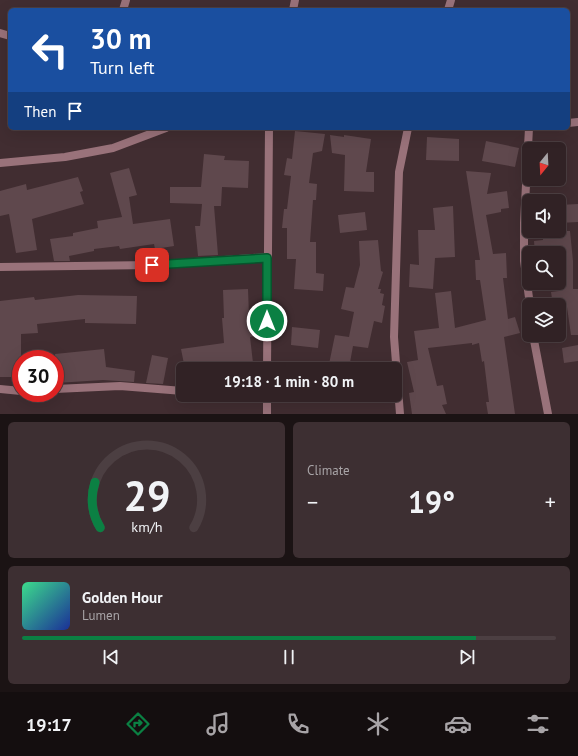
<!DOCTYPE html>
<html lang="en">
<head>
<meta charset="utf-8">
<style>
  body { margin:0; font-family:"PT Sans",sans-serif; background:#3d2f32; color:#f1f3f6; height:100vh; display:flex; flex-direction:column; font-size:15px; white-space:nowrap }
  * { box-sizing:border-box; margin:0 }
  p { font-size:13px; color:#a8a4a7 }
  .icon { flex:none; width:22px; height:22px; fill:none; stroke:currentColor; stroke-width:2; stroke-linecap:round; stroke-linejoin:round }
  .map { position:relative; height:414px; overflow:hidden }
  .details { display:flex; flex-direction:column; gap:8px; padding:8px; background:#1b1314; flex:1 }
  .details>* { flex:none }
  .top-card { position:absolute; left:8px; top:8px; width:562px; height:122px; border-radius:6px; box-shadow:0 4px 16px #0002,0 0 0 1px #4c3f42; background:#1a4fa0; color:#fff; overflow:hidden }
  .needle { width:26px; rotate:198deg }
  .fabs { position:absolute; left:522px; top:142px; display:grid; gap:8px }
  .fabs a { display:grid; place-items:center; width:44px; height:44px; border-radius:6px; background:#312225; box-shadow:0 4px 16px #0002,0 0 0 1px #4c3f42; font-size:20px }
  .speed { position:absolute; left:12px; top:350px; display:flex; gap:8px; font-size:20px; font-weight:700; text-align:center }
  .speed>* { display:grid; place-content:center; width:52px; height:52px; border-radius:50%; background:#312225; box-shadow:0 4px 16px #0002,0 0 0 1px #4c3f42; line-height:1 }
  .speed .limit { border:6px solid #d22; background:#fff; color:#111 }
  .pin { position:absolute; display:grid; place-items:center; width:34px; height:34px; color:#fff; margin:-17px; border-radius:8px; box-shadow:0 2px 6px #0006 }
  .me { position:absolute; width:44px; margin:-22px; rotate:0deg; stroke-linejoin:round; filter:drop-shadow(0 0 3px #0008) }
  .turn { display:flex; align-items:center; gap:14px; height:84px; padding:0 16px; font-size:18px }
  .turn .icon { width:52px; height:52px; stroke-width:2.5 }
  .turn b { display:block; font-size:28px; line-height:34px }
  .then { display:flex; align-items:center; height:38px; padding:0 16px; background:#0003; gap:8px; font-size:15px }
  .big { font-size:30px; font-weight:600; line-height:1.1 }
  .details .widget { flex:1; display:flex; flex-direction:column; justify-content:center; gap:6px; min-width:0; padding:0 14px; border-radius:6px; background:#3d2f32 }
  .details .dial { align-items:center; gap:0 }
  .dial svg { height:104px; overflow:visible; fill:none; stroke:#4c3f42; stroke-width:7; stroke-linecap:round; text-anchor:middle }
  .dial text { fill:#f1f3f6; stroke:none }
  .song { display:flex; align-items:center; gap:12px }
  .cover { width:48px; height:48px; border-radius:6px; background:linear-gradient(135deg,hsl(150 70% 55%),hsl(230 70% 35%)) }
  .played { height:4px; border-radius:2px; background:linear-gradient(90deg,#0b8043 85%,#4c3f42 85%) }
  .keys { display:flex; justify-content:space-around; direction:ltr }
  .heat { display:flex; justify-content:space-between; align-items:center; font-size:22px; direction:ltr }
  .details .tiles { flex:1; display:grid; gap:8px; grid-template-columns:1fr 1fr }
  .widget:last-child { grid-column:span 2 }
  .trip { position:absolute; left:176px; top:362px; width:226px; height:40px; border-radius:6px; background:#312225; box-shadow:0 4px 16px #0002,0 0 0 1px #4c3f42; font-weight:600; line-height:40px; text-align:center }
  .tabs { display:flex; height:64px; justify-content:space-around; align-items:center; background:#140e0f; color:#a8a4a7 }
  .tabs .icon { width:28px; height:28px }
  .tabs .on { color:#0b8043 }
  .tabs b { font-size:18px; color:#f1f3f6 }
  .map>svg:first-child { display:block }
  .building { fill:#5f484d }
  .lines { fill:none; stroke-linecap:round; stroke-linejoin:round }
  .street { stroke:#99727a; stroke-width:8 }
  .route-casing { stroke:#07532c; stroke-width:10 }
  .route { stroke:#0b8043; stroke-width:7 }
</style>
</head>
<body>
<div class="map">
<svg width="578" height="414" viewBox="0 0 578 414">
  <rect width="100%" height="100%" fill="#412d31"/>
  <g class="building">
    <polygon points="295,131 325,134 322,151 313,153 309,183 317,184 316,200 313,200 310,242 316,242 316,273 324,274 323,291 294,289 296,259 287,259 287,228 282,228 284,209 287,209 291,176 284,175 287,158 292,159"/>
    <polygon points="330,135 344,137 344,135 371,139 366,172 374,172 374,192 344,191 345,155 332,153"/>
    <polygon points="427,137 459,139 459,161 426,160"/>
    <polygon points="486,141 519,148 515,167 482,161"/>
    <polygon points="204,154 225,156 224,160 249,161 248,188 222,187 221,206 214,206 218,255 198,256 195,226 200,226 202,204 170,203 170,187 201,187"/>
    <polygon points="129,168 137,195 129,197 133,224 170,219 174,246 155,249 154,244 120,249 119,246 94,249 94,251 69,256 70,261 54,261 50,239 73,236 73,233 98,228 97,221 122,217 110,173"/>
    <polygon points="466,171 491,173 487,194 507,191 509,208 501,209 501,212 486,215 493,254 506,253 507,278 503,278 508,319 515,317 520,333 504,337 515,414 488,414 486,402 489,402 484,361 482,362 479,343 472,345 472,343 428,348 437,386 443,385 447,404 442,405 446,414 412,414 409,393 414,392 407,362 418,360 414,331 439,328 435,293 451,291 455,328 486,320 480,280 476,280 475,260 480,260"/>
    <polygon points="78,177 83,191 80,192 84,204 32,219 37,250 16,253 9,214 0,216 0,191 26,184 27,190"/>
    <polygon points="578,204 578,222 559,223 559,205"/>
    <polygon points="453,206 455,257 435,258 433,289 409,287 410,264 419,265 418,230 435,230 433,208"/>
    <polygon points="365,212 367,230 340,233 338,215"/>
    <polygon points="543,231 570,231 573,261 573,289 578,289 578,335 571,335 567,307 559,308 559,305 553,305 551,292 559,291 559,253 535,253 534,241 543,240"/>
    <polygon points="378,240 381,271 383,272 378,289 381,289 380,293 384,294 382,305 385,306 382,323 374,321 368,348 353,346 349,368 341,366 341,369 328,369 335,335 349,337 354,312 341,309 346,287 354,288 360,265 359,241"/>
    <polygon points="248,289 249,316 252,316 254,336 250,337 253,363 203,369 185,369 181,349 224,343 222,318 224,318 223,290"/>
    <polygon points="78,295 137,296 136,324 85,323 85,319 37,324 38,333 21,334 21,377 0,377 0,301 34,297 35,300"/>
    <polygon points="292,327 320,330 318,348 291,345"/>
    <polygon points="578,345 578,361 564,363 562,348"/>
    <polygon points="104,349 106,367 135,371 134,382 103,380 56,383 55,354"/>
    <polygon points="152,355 168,358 163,384 146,383"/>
  </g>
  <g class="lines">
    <g class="street">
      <polyline points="123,10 126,0"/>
      <polyline points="293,10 295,0"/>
      <polyline points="448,10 451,0"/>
      <polyline points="0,33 10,36"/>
      <polyline points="568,123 578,122"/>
      <polyline points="529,128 524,223 524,261 530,305"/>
      <polyline points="0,163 65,157 113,148 166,128"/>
      <polyline points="0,267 152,265 267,257"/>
      <polyline points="533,335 548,414"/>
      <polyline points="267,369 269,128"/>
      <polyline points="0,389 21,391"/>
      <polyline points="55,389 120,386 183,391"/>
      <polyline points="232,395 267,398 297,395"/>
      <polyline points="267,414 267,395"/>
      <polyline points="400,414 394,337 399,172 408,128"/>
    </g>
  </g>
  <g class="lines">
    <defs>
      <polyline id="route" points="152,265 267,258 267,321"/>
    </defs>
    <use href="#route" class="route-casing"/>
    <use href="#route" class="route"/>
  </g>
</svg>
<div class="fabs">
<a><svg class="needle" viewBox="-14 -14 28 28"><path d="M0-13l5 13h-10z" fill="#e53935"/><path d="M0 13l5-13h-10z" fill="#a8a4a7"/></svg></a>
<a><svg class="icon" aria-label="sound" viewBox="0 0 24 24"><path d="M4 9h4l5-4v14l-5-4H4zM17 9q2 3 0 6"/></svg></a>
<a><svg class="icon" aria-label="search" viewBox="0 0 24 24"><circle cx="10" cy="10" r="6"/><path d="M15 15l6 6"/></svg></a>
<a><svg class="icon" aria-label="layers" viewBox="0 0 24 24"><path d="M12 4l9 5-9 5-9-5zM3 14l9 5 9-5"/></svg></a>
</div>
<div class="speed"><div class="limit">30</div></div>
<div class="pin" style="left:152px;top:265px;background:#d93025"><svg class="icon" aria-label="arrive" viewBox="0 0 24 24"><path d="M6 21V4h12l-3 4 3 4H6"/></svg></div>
<svg class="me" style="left:267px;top:321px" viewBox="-20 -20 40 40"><circle r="17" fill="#0b8043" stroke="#fff" stroke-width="3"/><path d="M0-11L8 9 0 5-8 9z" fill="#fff"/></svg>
<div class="trip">19:18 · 1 min · 80 m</div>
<div class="top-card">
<div class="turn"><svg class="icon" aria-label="left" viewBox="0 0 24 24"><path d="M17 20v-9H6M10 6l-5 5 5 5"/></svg><div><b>30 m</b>Turn left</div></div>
<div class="then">Then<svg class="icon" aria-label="arrive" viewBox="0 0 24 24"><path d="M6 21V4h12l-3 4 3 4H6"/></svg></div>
</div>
</div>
<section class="details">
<div class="tiles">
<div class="widget dial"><svg viewBox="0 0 100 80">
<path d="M14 69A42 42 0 1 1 86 69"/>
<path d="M14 69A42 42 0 0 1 10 34" stroke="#0b8043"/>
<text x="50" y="56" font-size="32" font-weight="700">29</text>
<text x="50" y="72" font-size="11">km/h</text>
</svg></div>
<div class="widget"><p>Climate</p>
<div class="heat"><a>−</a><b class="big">19°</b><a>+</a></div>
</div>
<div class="widget">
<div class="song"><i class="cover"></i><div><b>Golden Hour</b><p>Lumen</p></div></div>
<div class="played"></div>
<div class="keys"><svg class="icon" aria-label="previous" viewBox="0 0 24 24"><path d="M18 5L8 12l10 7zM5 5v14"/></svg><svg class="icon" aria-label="pause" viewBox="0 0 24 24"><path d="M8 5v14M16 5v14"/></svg><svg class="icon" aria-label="next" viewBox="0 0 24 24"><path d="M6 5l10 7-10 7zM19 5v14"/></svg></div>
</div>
</div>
</section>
<nav class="tabs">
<b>19:17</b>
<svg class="icon on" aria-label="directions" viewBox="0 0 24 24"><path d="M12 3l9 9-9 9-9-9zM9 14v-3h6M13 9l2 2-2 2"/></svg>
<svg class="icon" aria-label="music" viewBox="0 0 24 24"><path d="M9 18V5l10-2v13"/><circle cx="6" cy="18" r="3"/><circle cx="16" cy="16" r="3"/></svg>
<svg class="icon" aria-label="phone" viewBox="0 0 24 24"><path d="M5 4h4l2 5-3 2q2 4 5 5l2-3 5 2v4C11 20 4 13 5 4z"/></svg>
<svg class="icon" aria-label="climate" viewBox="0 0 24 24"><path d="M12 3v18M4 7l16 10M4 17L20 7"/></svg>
<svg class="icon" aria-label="car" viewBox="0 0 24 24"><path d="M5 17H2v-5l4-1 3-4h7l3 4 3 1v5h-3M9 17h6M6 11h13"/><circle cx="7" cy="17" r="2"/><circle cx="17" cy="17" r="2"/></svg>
<svg class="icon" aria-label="filters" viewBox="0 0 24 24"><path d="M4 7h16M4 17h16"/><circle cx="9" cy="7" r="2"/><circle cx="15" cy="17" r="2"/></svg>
</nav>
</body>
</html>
